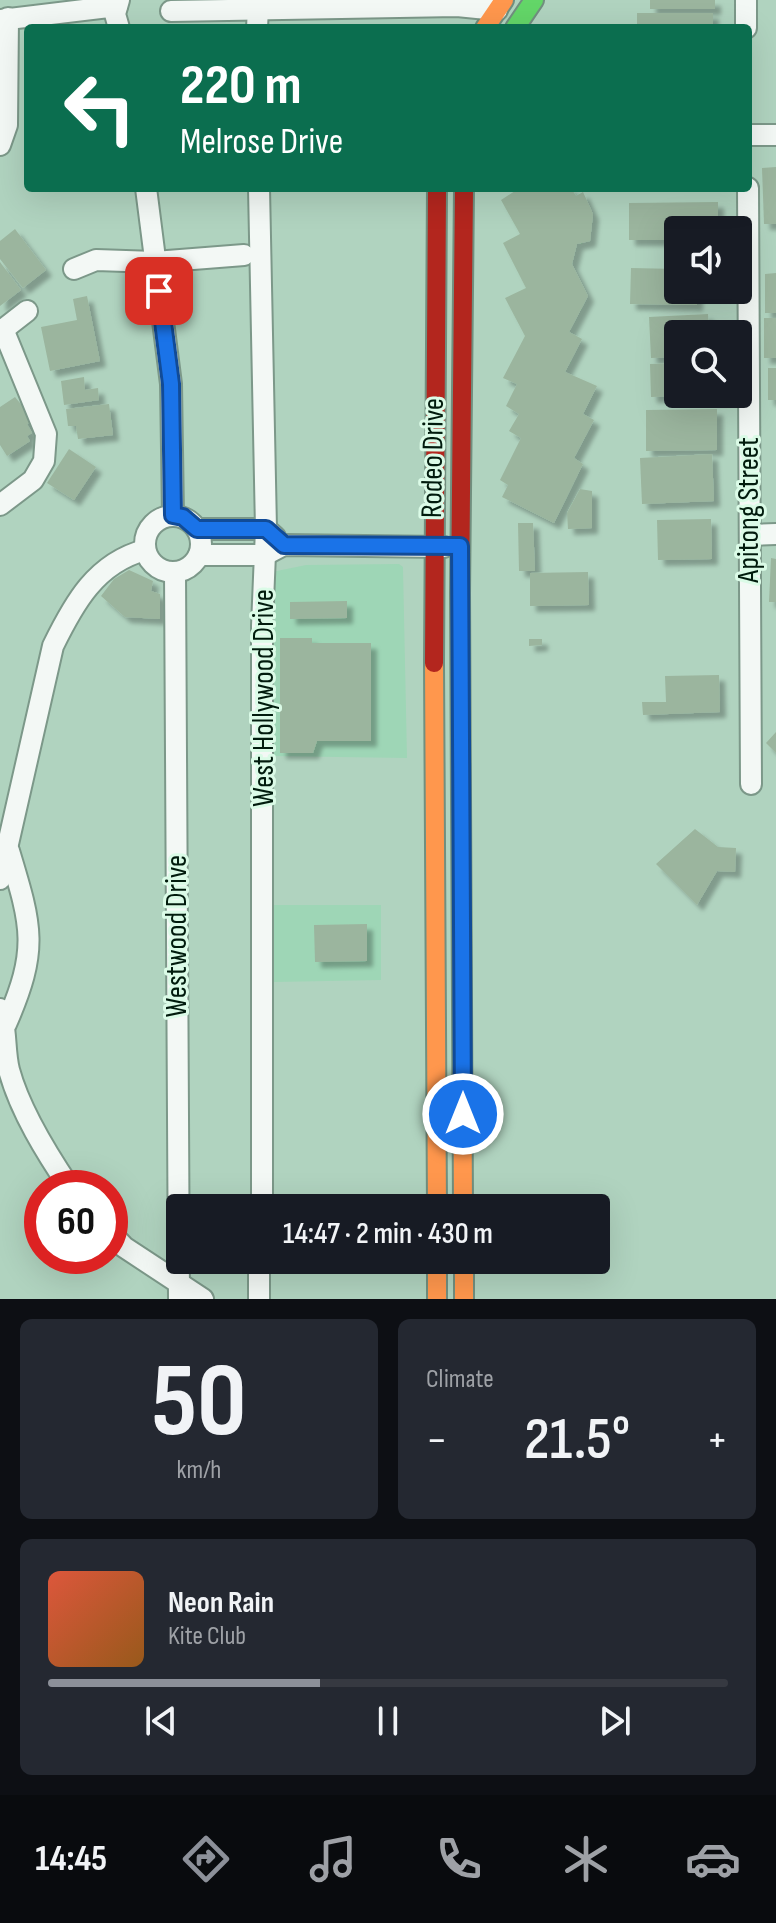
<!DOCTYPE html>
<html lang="en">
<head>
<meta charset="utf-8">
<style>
  body { margin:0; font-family:"Sofia Sans Condensed",sans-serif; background:#242831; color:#f1f3f6; height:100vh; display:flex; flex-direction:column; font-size:30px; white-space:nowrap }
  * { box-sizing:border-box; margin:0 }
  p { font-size:26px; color:#9ea1a6 }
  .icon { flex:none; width:44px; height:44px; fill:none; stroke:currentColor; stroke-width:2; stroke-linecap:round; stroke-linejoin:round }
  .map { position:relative; height:1299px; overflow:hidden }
  .drawer { display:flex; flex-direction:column; gap:20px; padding:20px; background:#0d0f14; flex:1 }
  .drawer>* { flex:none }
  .guide { position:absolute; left:24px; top:24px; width:728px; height:168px; border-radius:8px; box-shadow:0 8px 32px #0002; background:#0b6e4f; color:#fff; overflow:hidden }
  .controls { position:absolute; left:664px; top:216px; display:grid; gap:16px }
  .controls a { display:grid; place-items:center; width:88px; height:88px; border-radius:8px; background:#171b24; box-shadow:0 8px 32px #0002; font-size:40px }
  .speed { position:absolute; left:24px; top:1170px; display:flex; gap:16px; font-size:40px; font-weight:700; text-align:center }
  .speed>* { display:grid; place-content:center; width:104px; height:104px; border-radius:50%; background:#171b24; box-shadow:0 8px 32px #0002; line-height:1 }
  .speed .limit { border:12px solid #d22; background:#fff; color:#111 }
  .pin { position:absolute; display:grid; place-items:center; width:68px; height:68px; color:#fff; margin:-34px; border-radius:16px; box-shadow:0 4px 12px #0006 }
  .me { position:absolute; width:88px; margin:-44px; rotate:0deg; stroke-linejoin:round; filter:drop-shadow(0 0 6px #0008) }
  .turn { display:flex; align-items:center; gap:28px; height:168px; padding:0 24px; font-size:36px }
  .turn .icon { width:104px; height:104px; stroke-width:2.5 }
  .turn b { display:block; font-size:56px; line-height:68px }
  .big { font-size:60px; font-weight:600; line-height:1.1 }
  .drawer .tile { flex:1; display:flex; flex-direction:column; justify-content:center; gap:12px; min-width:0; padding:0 28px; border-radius:12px; background:#242831 }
  .drawer .dial { align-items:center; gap:0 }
  .dial b { font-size:104px; line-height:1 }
  .song { display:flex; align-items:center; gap:24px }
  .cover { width:96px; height:96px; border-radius:12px; background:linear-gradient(135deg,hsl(10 70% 55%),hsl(30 70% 35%)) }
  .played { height:8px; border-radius:4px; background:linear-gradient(90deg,#8c9099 40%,#363941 40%) }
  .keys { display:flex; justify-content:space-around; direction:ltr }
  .heat { display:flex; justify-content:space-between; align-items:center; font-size:44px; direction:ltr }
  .drawer .tiles { flex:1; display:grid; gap:20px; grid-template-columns:1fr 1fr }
  .tile:last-child { grid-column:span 2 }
  .trip { position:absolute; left:166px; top:1194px; width:444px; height:80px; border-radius:8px; background:#171b24; box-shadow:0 8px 32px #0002; font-weight:600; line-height:80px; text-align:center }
  .tab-bar { display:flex; height:128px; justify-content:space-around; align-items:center; background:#090b0e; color:#9ea1a6 }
  .tab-bar .icon { width:56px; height:56px }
  .tab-bar .current { color:#8c9099 }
  .tab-bar b { font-size:36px; color:#f1f3f6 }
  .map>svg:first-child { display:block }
  .built { fill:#9ed6b6 }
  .building { fill:#9bb59e; filter:url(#shadow) }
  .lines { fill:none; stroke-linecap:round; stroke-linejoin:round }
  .street-casing { stroke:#7c9889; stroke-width:24 }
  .fast-casing { stroke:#718f7f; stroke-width:22 }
  .slow-casing { stroke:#718f7f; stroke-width:22 }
  .jam-casing { stroke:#718f7f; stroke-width:22 }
  .street { stroke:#f3f8f5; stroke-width:20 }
  .fast { stroke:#63d668; stroke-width:18 }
  .slow { stroke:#ff974d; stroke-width:18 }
  .jam { stroke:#b3261e; stroke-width:18 }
  .route-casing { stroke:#114b97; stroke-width:20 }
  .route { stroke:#1a73e8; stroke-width:14 }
  .labels { text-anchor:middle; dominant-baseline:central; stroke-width:6; stroke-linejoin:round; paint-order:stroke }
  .street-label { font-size:30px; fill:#011b0d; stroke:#dbfbe7 }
</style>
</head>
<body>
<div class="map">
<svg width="776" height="1299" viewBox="0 0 776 1299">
  <defs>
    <filter id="shadow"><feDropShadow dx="6" dy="6" stdDeviation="2" flood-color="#0004"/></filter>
  </defs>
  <rect width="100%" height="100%" fill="#b0d3bf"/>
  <g class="built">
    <polygon points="399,564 403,567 407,758 270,756 272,572 306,565"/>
    <polygon points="273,905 381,905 381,980 274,982"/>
  </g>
  <g class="building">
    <rect x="650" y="0" width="65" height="9"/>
    <rect x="637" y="13" width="76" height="15"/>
    <polygon points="776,167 776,224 764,224 762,168"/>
    <polygon points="513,188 571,188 576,196 583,192 593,214 590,241 577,244 572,264 588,296 569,332 582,339 565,372 597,386 583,414 594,420 574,458 583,464 554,523 502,497 508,485 500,480 521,438 509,431 519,414 506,406 517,384 503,378 525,336 505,298 526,288 503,243 520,234 501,200 515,191"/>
    <polygon points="718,202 718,230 678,230 678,240 629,240 629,203"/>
    <polygon points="15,229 46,270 23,288 0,259 0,241"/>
    <polygon points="0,262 21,290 0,306"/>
    <polygon points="631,268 678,269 678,290 697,290 697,305 630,304"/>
    <polygon points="776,273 776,313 765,313 765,274"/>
    <polygon points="87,296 100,361 50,371 41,327 77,320 73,299"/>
    <polygon points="708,314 709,334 678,334 678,357 651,358 649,317"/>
    <rect x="764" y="318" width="12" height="40"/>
    <polygon points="678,363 678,396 651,397 650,364"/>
    <rect x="768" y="368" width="8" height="32"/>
    <polygon points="84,377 85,390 98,388 99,400 64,405 61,381"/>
    <polygon points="15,397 34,420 27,424 32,433 27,436 30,441 7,456 0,445 0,407"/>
    <polygon points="109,404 113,435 78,439 76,426 68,426 66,409"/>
    <polygon points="717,409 717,450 646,451 646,410"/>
    <polygon points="69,449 96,467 74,500 47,483"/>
    <polygon points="712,454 714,501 642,504 640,458"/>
    <polygon points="580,489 592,491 592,528 568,529 567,513"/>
    <polygon points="711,519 712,559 658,560 657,520"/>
    <polygon points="518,523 533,523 535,571 519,571"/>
    <polygon points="771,558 776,559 776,602 769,602"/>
    <polygon points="129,570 153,581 151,591 160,594 160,619 125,617 101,596 114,579"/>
    <polygon points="588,572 589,605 530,606 530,573"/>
    <polygon points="347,601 347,618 290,619 290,602"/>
    <polygon points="280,638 312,638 312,643 371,643 371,741 317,741 313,753 280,753"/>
    <polygon points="529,639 542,639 542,645 529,646"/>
    <polygon points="719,675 720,712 643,715 642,702 666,702 665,676"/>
    <polygon points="776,732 776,753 766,743"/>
    <polygon points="695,829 718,847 736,848 735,872 717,871 697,905 656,864"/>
    <polygon points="367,924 367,961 315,962 314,925"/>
  </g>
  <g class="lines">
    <defs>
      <g id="street">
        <polyline points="746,0 746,28"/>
        <polyline points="171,11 457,6 497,10"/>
        <polyline points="0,20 117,6"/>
        <polyline points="119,28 115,14 119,0"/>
        <polyline points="257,28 258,8"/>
        <polyline points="748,135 776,135"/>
        <polyline points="0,145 7,125 8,18"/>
        <polyline points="146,188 171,384 173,515"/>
        <polyline points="259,188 266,529 262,626 262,1208"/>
        <polyline points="748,188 751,784"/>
        <polyline points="74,269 96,260 155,262 244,255"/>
        <polyline points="0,332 27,311"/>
        <polyline points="0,505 33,480 44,461 46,434 3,329"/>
        <circle cx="173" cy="544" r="28"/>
        <polyline points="197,529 266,529 275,537"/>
        <polyline points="750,535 776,534"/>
        <polyline points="199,555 265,555 284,545 444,547"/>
        <polyline points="175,572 179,1299"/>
        <path d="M0,879l53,-233c21,-43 43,-83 92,-96"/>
        <path d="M0,1009c7,20 4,41 9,61 11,41 38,84 61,118"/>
        <path d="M6,1024c33,-75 26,-97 3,-173"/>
        <polyline points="110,1232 124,1247 203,1299"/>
        <polyline points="259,1299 259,1260"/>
      </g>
      <polyline id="fast" points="515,28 534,0"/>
      <g id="slow">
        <polyline points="485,28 504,0"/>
        <polyline points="460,594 463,1208"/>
        <polyline points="434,663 437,1208"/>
        <polyline points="437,1260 437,1299"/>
        <polyline points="464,1260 464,1299"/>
      </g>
      <g id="jam">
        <polyline points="460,594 464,188"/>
        <polyline points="434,663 437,188"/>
      </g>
    </defs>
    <use href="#street" class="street-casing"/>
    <use href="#fast" class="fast-casing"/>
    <use href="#slow" class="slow-casing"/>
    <use href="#jam" class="jam-casing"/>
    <use href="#street" class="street"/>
    <use href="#fast" class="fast"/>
    <use href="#slow" class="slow"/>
    <use href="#jam" class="jam"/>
  </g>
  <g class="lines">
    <defs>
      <polyline id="route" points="159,291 171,384 173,515 183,517 197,529 266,529 284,545 460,546 463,1114"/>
    </defs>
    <use href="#route" class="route-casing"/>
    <use href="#route" class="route"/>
  </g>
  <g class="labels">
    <g class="street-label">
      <text transform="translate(433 458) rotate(-89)">Rodeo Drive</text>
      <text transform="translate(749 510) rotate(-90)">Apitong Street</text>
      <text transform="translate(264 698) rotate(-90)">West Hollywood Drive</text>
      <text transform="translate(177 936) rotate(-90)">Westwood Drive</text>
    </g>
  </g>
</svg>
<div class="controls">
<a><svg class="icon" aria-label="sound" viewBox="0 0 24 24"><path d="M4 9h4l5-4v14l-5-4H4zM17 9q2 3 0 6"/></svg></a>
<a><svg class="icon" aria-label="search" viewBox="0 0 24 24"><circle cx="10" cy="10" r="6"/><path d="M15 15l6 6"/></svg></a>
</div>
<div class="speed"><div class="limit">60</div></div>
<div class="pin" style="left:159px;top:291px;background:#d93025"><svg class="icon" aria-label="arrive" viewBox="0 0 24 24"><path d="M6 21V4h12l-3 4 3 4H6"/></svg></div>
<svg class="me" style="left:463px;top:1114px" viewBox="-20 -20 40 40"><circle r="17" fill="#1a73e8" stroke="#fff" stroke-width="3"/><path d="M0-11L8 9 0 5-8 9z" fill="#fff"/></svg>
<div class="trip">14:47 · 2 min · 430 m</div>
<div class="guide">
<div class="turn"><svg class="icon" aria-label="left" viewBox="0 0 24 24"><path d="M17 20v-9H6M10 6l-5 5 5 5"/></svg><div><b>220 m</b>Melrose Drive</div></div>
</div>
</div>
<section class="drawer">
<div class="tiles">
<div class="tile dial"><b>50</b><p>km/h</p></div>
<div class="tile"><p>Climate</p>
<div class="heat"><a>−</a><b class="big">21.5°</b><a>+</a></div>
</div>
<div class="tile">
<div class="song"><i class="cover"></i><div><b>Neon Rain</b><p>Kite Club</p></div></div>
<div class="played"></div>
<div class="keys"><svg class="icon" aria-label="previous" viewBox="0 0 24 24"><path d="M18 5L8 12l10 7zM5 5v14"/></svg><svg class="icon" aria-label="pause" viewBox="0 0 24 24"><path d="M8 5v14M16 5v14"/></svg><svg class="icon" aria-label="next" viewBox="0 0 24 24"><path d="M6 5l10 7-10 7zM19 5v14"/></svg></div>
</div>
</div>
</section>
<nav class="tab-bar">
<b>14:45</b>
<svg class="icon current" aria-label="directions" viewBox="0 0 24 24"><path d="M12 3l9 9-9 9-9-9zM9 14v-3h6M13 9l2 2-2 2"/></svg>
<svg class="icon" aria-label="music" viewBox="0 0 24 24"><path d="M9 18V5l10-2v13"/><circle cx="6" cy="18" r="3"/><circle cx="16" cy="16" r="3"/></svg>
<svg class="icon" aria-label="phone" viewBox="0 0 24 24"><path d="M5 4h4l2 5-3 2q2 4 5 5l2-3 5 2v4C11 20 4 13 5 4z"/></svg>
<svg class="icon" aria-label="climate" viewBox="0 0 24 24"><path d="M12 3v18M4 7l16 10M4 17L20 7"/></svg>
<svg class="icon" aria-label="car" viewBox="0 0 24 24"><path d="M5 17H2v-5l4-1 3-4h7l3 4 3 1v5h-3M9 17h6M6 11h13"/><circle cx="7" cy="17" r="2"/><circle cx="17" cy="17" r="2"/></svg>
</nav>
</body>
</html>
